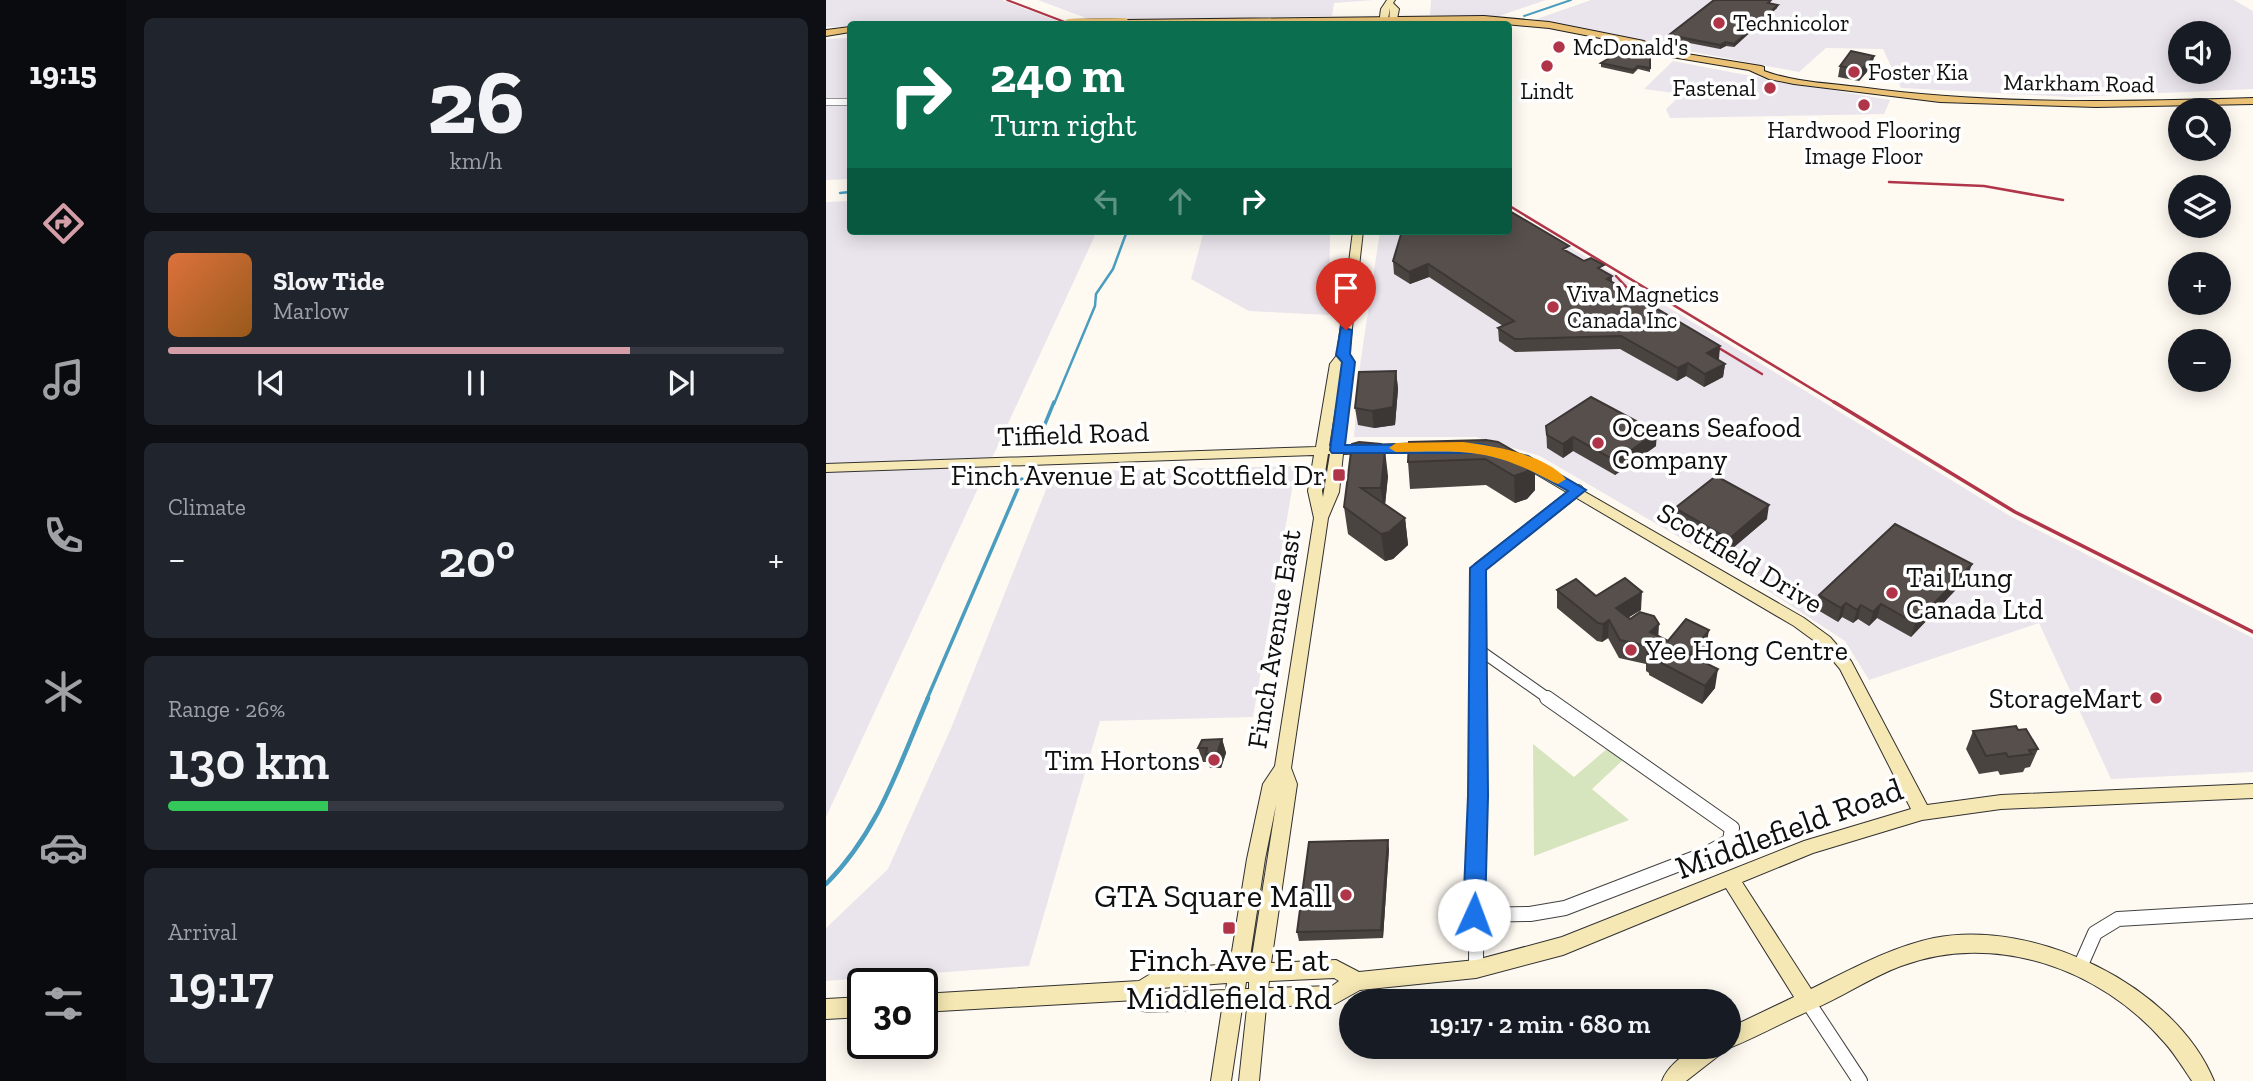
<!DOCTYPE html>
<html lang="en">
<head>
<meta charset="utf-8">
<style>
  body { margin:0; font-family:"Zilla Slab",serif; background:#20242c; color:#f1f3f6; height:100vh; display:flex; flex-direction:column; font-size:26px; white-space:nowrap }
  * { box-sizing:border-box; margin:0 }
  p { font-size:23px; color:#9ea1a6 }
  .icon { flex:none; width:38px; height:38px; fill:none; stroke:currentColor; stroke-width:2; stroke-linecap:round; stroke-linejoin:round }
  .map { position:relative; flex:1; overflow:hidden }
  .side { display:flex; flex-direction:column; gap:18px; padding:18px; background:#0d0f14; width:700px }
  .side>* { flex:none }
  .hud { position:absolute; left:21px; top:21px; width:665px; height:214px; border-radius:7px; box-shadow:0 4px 18px #0003; background:#0b6e4f; color:#fff; overflow:hidden }
  .fabs { position:absolute; left:1342px; top:21px; display:grid; gap:14px }
  .fabs a { display:grid; place-items:center; width:63px; height:63px; border-radius:50%; background:#171b24; box-shadow:0 4px 18px #0003; font-size:35px }
  .speed { position:absolute; left:21px; top:968px; display:flex; gap:14px; font-size:35px; font-weight:700; text-align:center }
  .speed>* { display:grid; place-content:center; width:91px; height:91px; border-radius:50%; background:#171b24; box-shadow:0 4px 18px #0003; line-height:1 }
  .speed .limit { border:4px solid #111; border-radius:10px; background:#fff; color:#111 }
  .pin { position:absolute; display:grid; place-items:center; width:60px; height:60px; color:#fff; margin:-72px -30px; border-radius:50% 50% 50% 0; rotate:-45deg; box-shadow:0 0 7px #0007 }
  .pin .icon { rotate:45deg }
  .me { position:absolute; width:77px; margin:-38px; rotate:2deg; stroke-linejoin:round; filter:drop-shadow(0 0 5px #0008) }
  .turn { display:flex; align-items:center; gap:24px; height:147px; padding:0 28px; font-size:32px }
  .turn .icon { width:91px; height:91px; stroke-width:2.5 }
  .turn b { display:block; font-size:49px; line-height:60px }
  .lanes { display:flex; align-items:center; height:66px; padding:0 28px; background:#0003; justify-content:center; gap:35px; direction:ltr }
  .lanes .off { opacity:.35 }
  .big { font-size:52px; font-weight:600; line-height:1.1 }
  .side .card { flex:1; display:flex; flex-direction:column; justify-content:center; gap:10px; min-width:0; padding:0 24px; border-radius:10px; background:#20242c }
  .side .dial { align-items:center; gap:0 }
  .dial b { font-size:91px; line-height:1 }
  .song { display:flex; align-items:center; gap:21px }
  .cover { width:84px; height:84px; border-radius:10px; background:linear-gradient(135deg,hsl(20 70% 55%),hsl(30 70% 35%)) }
  .played { height:7px; border-radius:4px; background:linear-gradient(90deg,#d49ea8 75%,#363941 75%) }
  .keys { display:flex; justify-content:space-around; direction:ltr }
  .heat { display:flex; justify-content:space-between; align-items:center; font-size:38px; direction:ltr }
  .charge { height:10px; border-radius:5px; background:linear-gradient(90deg,#34c759 26%,#363941 0) }
  .trip { position:absolute; left:513px; top:989px; width:402px; height:70px; border-radius:35px; background:#171b24; box-shadow:0 4px 18px #0003; font-weight:600; line-height:70px; text-align:center }
  main { display:flex; flex:1; min-height:0 }
  .menu { display:flex; flex-direction:column; width:126px; justify-content:space-around; align-items:center; background:#090b0e; color:#9ea1a6 }
  .menu .icon { width:49px; height:49px }
  .menu .selected { color:#d49ea8 }
  .menu b { font-size:32px; color:#f1f3f6 }
  .map>svg:first-child { display:block }
  .industrial { fill:#eae4ec; fill-rule:evenodd }
  .green { fill:#d6e5be }
  .lines { fill:none; stroke-linecap:round; stroke-linejoin:round }
  .stream-far3 { stroke:#4a9dbf; stroke-width:2 }
  .stream-far2 { stroke:#4a9dbf; stroke-width:2.5 }
  .stream-far1 { stroke:#4a9dbf; stroke-width:3.5 }
  .stream { stroke:#4a9dbf; stroke-width:4.5 }
  .street-far2-casing { stroke:#424242; stroke-width:7 }
  .street-far1-casing { stroke:#424242; stroke-width:12 }
  .street-casing { stroke:#424242; stroke-width:16 }
  .secondary-casing { stroke:#313131; stroke-width:2 }
  .primary-casing { stroke:#202020; stroke-width:2 }
  .street-far2 { stroke:#fff; stroke-width:6 }
  .street-far1 { stroke:#fff; stroke-width:10 }
  .street { stroke:#fff; stroke-width:14 }
  .secondary { fill:#f6e8b4; fill-rule:evenodd }
  .primary { fill:#eac175; fill-rule:evenodd }
  .rail-far2 { stroke:#b03548; stroke-width:2 }
  .rail-far1 { stroke:#b03548; stroke-width:2.5 }
  .rail { stroke:#b03548; stroke-width:3.5 }
  .primary-bridge-casing { stroke:#202020; stroke-width:10; stroke-linecap:butt }
  .primary-bridge { stroke:#eac175; stroke-width:10 }
  .wall { fill:#4a4441 }
  .shaded-wall { fill:#3c3735 }
  .building { fill:#564f4c; stroke:#3c3735; stroke-width:2 }
  .route { fill:#1a73e8; stroke:#114b97; stroke-width:2 }
  .slow { fill:#f59e0b }
  .poi-dot { fill:#b03548; stroke:#fff; stroke-width:2.5 }
  .labels { text-anchor:middle; dominant-baseline:central; stroke-width:7; stroke-linejoin:round; paint-order:stroke }
  .far-poi-label { font-size:23px; fill:#0f0f0f; stroke:#fff; text-anchor:start }
  .far-street-label { font-size:23px; fill:#0f0f0f; stroke:#fff }
  .poi-label { font-size:28px; fill:#0f0f0f; stroke:#fff; text-anchor:start }
  .street-label { font-size:28px; fill:#0f0f0f; stroke:#fff }
  .near-street-label { font-size:33px; fill:#0f0f0f; stroke:#fff }
  .near-poi-label { font-size:33px; fill:#0f0f0f; stroke:#fff; text-anchor:end }
</style>
</head>
<body>
<main>
<nav class="menu">
<b>19:15</b>
<svg class="icon selected" aria-label="directions" viewBox="0 0 24 24"><path d="M12 3l9 9-9 9-9-9zM9 14v-3h6M13 9l2 2-2 2"/></svg>
<svg class="icon" aria-label="music" viewBox="0 0 24 24"><path d="M9 18V5l10-2v13"/><circle cx="6" cy="18" r="3"/><circle cx="16" cy="16" r="3"/></svg>
<svg class="icon" aria-label="phone" viewBox="0 0 24 24"><path d="M5 4h4l2 5-3 2q2 4 5 5l2-3 5 2v4C11 20 4 13 5 4z"/></svg>
<svg class="icon" aria-label="climate" viewBox="0 0 24 24"><path d="M12 3v18M4 7l16 10M4 17L20 7"/></svg>
<svg class="icon" aria-label="car" viewBox="0 0 24 24"><path d="M5 17H2v-5l4-1 3-4h7l3 4 3 1v5h-3M9 17h6M6 11h13"/><circle cx="7" cy="17" r="2"/><circle cx="17" cy="17" r="2"/></svg>
<svg class="icon" aria-label="filters" viewBox="0 0 24 24"><path d="M4 7h16M4 17h16"/><circle cx="9" cy="7" r="2"/><circle cx="15" cy="17" r="2"/></svg>
</nav>
<section class="side">
<div class="card dial"><b>26</b><p>km/h</p></div>
<div class="card">
<div class="song"><i class="cover"></i><div><b>Slow Tide</b><p>Marlow</p></div></div>
<div class="played"></div>
<div class="keys"><svg class="icon" aria-label="previous" viewBox="0 0 24 24"><path d="M18 5L8 12l10 7zM5 5v14"/></svg><svg class="icon" aria-label="pause" viewBox="0 0 24 24"><path d="M8 5v14M16 5v14"/></svg><svg class="icon" aria-label="next" viewBox="0 0 24 24"><path d="M6 5l10 7-10 7zM19 5v14"/></svg></div>
</div>
<div class="card"><p>Climate</p>
<div class="heat"><a>−</a><b class="big">20°</b><a>+</a></div>
</div>
<div class="card"><p>Range · 26%</p><b class="big">130 km</b><div class="charge"></div></div>
<div class="card"><p>Arrival</p><b class="big">19:17</b></div>
</section>
<div class="map">
<svg width="1427" height="1081" viewBox="0 0 1427 1081">
  <rect width="100%" height="100%" fill="#fefaf2"/>
  <g class="industrial">
    <polygon points="0,0 176,0 234,22 0,27"/>
    <polygon points="212,0 548,0 508,3 506,16 268,21"/>
    <polygon points="605,0 720,0 670,17 604,15"/>
    <path d="M765,0h643l19,11v78l-182,8 -170,-9 -18,-39 -57,-1 -27,24 -268,-51zM1354,33h39v39h-39z"/>
    <polygon points="24,38 24,179 0,180 0,39"/>
    <polygon points="847,61 904,72 1064,100 1058,114 844,118 840,109 856,94 818,89"/>
    <polygon points="24,201 24,231 271,231 0,817 0,202"/>
    <polygon points="683,210 1184,516 1427,638 1427,772 1285,779 1213,623 1043,680 1019,641 918,575 714,456 650,437 528,437 533,372 554,231 682,231"/>
    <polygon points="378,231 504,231 503,315 423,311 365,279"/>
    <polygon points="470,466 427,717 274,721 203,966 0,981 0,928 62,869 126,726 227,472"/>
  </g>
  <polygon class="green" points="707,744 748,777 782,748 797,760 766,789 803,820 708,856"/>
  <g class="lines">
    <polyline class="stream-far3" points="698,16 745,0"/>
    <g class="stream-far2">
      <polyline points="14,193 24,192"/>
      <polyline points="228,404 269,306 270,294 287,269 301,231"/>
    </g>
    <g class="stream-far1">
      <polyline points="212,441 228,402"/>
      <polyline points="101,699 196,479"/>
    </g>
    <path class="stream" d="M0,884c53,-53 73,-119 102,-186"/>
    <defs>
      <polyline id="street-far2" points="0,102 24,102"/>
      <g id="street-far1">
        <polyline points="652,649 723,699"/>
        <polyline points="651,699 652,568 752,490"/>
      </g>
      <g id="street">
        <polyline points="648,915 704,914 739,908 882,853 904,841 906,828 721,698"/>
        <polyline points="1254,967 1269,933 1292,919 1427,911"/>
        <polyline points="650,969 651,698"/>
        <polyline points="982,1002 1034,1081"/>
      </g>
      <g id="secondary">
        <polygon points="561,0 569,0 567,3 573,9 570,24 563,24 564,8 561,24 553,24 555,9"/>
        <path d="M527,231h10l-14,124 5,7 -10,84 82,-3 6,4 -6,4 -83,3 -4,38 -11,26 -37,250 6,16 -26,179 65,-3 23,12 117,-12 86,-23 242,-96 107,-32 -71,-140 -20,-24 -26,-19 -280,-165 -1,-3 1,-3 5,-1 285,164 26,19 21,24 76,144 74,-10 252,-11v14l-252,11 -79,11 -109,33 -71,29 69,107c39,-19 80,-42 123,-51 99,-20 241,47 280,143h-22c-9,-13 -17,-27 -28,-39 -64,-74 -170,-111 -263,-76 -32,12 -60,32 -90,44 -28,12 -54,27 -82,38l-3,-2h3v-18l65,-31 -68,-109 -163,67 -87,23 -116,12 -25,14 -69,3 -7,74h-20l8,-73h-5l-11,73h-20l11,-72 -75,3 -7,-2 -4,-10 -214,12v-18l217,-13 18,-11 73,-6 17,-105 16,-75 12,-18 39,-248 -6,-27 6,-36 -488,17v-8l490,-17 14,-83 7,-9zM516,366l-11,80h-2zM502,454h2l-7,43 -1,-6zM450,805l-25,158h-2l16,-104zM508,978l5,3 -7,5 -64,2 1,-7zM420,982h3v7h-4zM401,983l-1,7 -73,3 8,-5z"/>
        <polygon points="37,997 37,1017 0,1019 0,999"/>
        <path d="M871,1046h28l-3,7 -36,28h-24c6,-16 21,-25 35,-35z"/>
      </g>
      <g id="primary">
        <path d="M658,16l65,6 95,19 12,8 105,17 3,1v4c30,11 63,12 95,16 131,18 262,15 394,11v6l-157,3 -156,-5 -146,-18 -25,-5 -20,-9 -107,-18 -4,-3 3,-3 -92,-18 -65,-6 -364,1 4,-3z"/>
        <polygon points="24,27 24,32 0,36 0,30"/>
      </g>
    </defs>
    <use href="#street-far2" class="street-far2-casing"/>
    <use href="#street-far1" class="street-far1-casing"/>
    <use href="#street" class="street-casing"/>
    <use href="#secondary" class="secondary-casing"/>
    <use href="#primary" class="primary-casing"/>
    <use href="#street-far2" class="street-far2"/>
    <use href="#street-far1" class="street-far1"/>
    <use href="#street" class="street"/>
    <use href="#secondary" class="secondary"/>
    <use href="#primary" class="primary"/>
    <polyline class="rail-far2" points="181,0 244,24"/>
    <g class="rail-far1">
      <polyline points="1063,182 1158,186 1237,200"/>
      <polyline points="682,205 1011,404"/>
      <polyline points="790,276 804,291 828,308"/>
      <polyline points="878,339 936,374"/>
    </g>
    <polyline class="rail" points="1008,402 1189,512 1427,632"/>
    <defs>
      <polyline id="primary-bridge" points="243,24 298,23"/>
    </defs>
    <use href="#primary-bridge" class="primary-bridge-casing"/>
    <use href="#primary-bridge" class="primary-bridge"/>
  </g>
  <g class="wall">
    <polygon points="952,5 951,8 908,47 900,46 894,49 843,39 843,35"/>
    <polygon points="1048,56 1046,66 1033,81 1012,77 1014,66"/>
    <polygon points="824,57 824,72 812,69 807,74 775,67 775,63"/>
    <polygon points="743,252 786,276 786,282 894,346 892,360 899,364 897,377 878,387 860,376 851,381 794,349 689,352 673,341 672,328 677,326 603,277 584,284 568,274 567,261"/>
    <polygon points="570,371 572,389 569,425 548,428 532,425 529,408"/>
    <polygon points="720,426 830,446 789,475 747,451 737,458 721,448"/>
    <polygon points="533,442 562,476 559,504 579,518 582,545 567,559 559,561 522,534 518,507"/>
    <polygon points="583,442 709,463 709,490 701,499 689,503 660,485 584,489 582,462"/>
    <polygon points="849,508 941,519 901,553 847,522"/>
    <polygon points="1141,578 1085,637 1051,618 1043,626 1032,619 1027,623 1016,617 1012,622 990,609 993,595"/>
    <polygon points="731,590 770,596 815,610 802,617 842,641 880,648 871,659 889,688 876,704 823,675 823,673 820,671 820,664 793,658 782,638 776,642 771,641 731,608"/>
    <polygon points="1192,730 1212,749 1204,767 1199,768 1197,772 1174,775 1172,771 1153,774 1140,749 1147,731"/>
    <polygon points="396,739 400,753 395,768 384,768 382,762 377,762 372,748"/>
    <polygon points="563,849 557,938 473,941 471,932"/>
  </g>
  <g class="shaded-wall">
    <polygon points="952,5 951,8 908,47 908,44"/>
    <polygon points="900,42 900,46 894,49 894,45"/>
    <polygon points="1048,56 1046,66 1033,81 1035,70"/>
    <polygon points="602,264 603,277 584,284 583,272"/>
    <polygon points="894,346 893,359 880,366 881,353"/>
    <polygon points="862,363 860,376 851,381 852,368"/>
    <polygon points="899,364 897,377 878,387 879,374"/>
    <polygon points="570,371 572,389 569,425 548,428 546,411"/>
    <polygon points="831,432 830,446 789,475 790,461"/>
    <polygon points="747,437 747,451 737,458 737,444"/>
    <polygon points="559,450 562,476 558,515 555,488"/>
    <polygon points="709,463 709,490 701,499 689,503 688,476"/>
    <polygon points="943,505 941,519 901,553 903,539"/>
    <polygon points="579,518 582,545 567,559 559,561 555,534"/>
    <polygon points="1146,564 1141,578 1085,637 1089,623"/>
    <polygon points="816,592 815,610 789,626 790,608"/>
    <polygon points="1020,603 1016,617 1012,622 1015,608"/>
    <polygon points="1055,604 1051,618 1043,626 1047,612"/>
    <polygon points="1035,605 1032,619 1027,623 1031,610"/>
    <polygon points="783,620 782,638 776,642 777,624"/>
    <polygon points="833,624 832,642 824,632"/>
    <polygon points="883,630 880,648 860,673 863,655"/>
    <polygon points="892,669 889,688 876,704 879,686"/>
    <polygon points="396,739 400,753 395,768 391,754"/>
    <polygon points="562,840 563,849 557,938 555,930"/>
  </g>
  <g class="building">
    <polygon points="888,0 945,0 942,3 952,5 908,44 900,42 894,45 843,35"/>
    <polygon points="1025,51 1048,56 1035,70 1014,66"/>
    <polygon points="794,52 824,57 824,68 812,66 807,70 775,63"/>
    <polygon points="682,210 743,246 737,249 758,261 765,258 778,265 772,268 786,276 781,279 894,346 881,353 899,364 879,374 862,363 852,368 795,336 689,339 672,328 688,321 602,264 583,272 567,261 576,231 682,231"/>
    <polygon points="570,371 567,407 546,411 529,408 533,372"/>
    <polygon points="765,397 831,432 790,461 747,437 737,444 721,435 720,426"/>
    <polygon points="660,440 672,442 709,463 700,472 688,476 659,459 582,462 583,442"/>
    <polygon points="533,442 555,444 559,450 555,488 535,488 579,518 563,532 555,534 518,507 526,444"/>
    <polygon points="890,476 943,505 903,539 849,508"/>
    <polygon points="1069,524 1146,564 1089,623 1055,604 1047,612 1035,605 1031,610 1020,603 1015,608 993,595"/>
    <polygon points="799,578 816,592 790,608 804,619 814,612 828,616 833,624 824,632 842,641 860,619 883,630 863,655 892,669 879,686 824,657 826,655 821,653 826,647 794,640 783,620 777,624 772,623 731,590 750,579 770,596"/>
    <polygon points="1190,726 1192,730 1200,729 1212,749 1203,750 1206,754 1182,757 1180,753 1160,756 1147,731"/>
    <polygon points="396,739 391,754 380,754 381,748 372,748 376,740"/>
    <polygon points="562,840 555,930 471,932 483,842"/>
  </g>
  <polygon class="route" points="515,327 526,330 524,354 529,362 519,445 654,444 702,456 760,490 660,570 662,796 659,915 656,921 648,924 641,921 637,915 642,796 644,568 742,491 692,463 654,453 506,453 504,450 516,362 510,355"/>
  <path class="slow" d="M637,442c31,4 82,12 103,37l-8,5 -5,-2c-62,-34 -88,-31 -157,-30l-7,-4 7,-5z"/>
  <g class="poi-dot">
    <circle cx="893" cy="23" r="7"/>
    <circle cx="733" cy="47" r="7"/>
    <circle cx="721" cy="66" r="7"/>
    <circle cx="1028" cy="72" r="7"/>
    <circle cx="944" cy="88" r="7"/>
    <circle cx="1038" cy="105" r="7"/>
    <circle cx="727" cy="307" r="7"/>
    <circle cx="772" cy="443" r="7"/>
    <rect x="506" y="468" width="14" height="14" rx="3.5"/>
    <circle cx="1066" cy="593" r="7"/>
    <circle cx="805" cy="650" r="7"/>
    <circle cx="1330" cy="698" r="7"/>
    <circle cx="388" cy="760" r="7"/>
    <circle cx="520" cy="895" r="7"/>
    <rect x="396" y="921" width="14" height="14" rx="3.5"/>
  </g>
  <g class="labels">
    <g class="far-poi-label">
      <text x="907" y="23">Technicolor</text>
      <text x="747" y="47">McDonald's</text>
      <text x="1042" y="72">Foster Kia</text>
      <text x="930" y="88" text-anchor="end">Fastenal</text>
      <text x="721" y="91" text-anchor="middle">Lindt</text>
      <text x="1038" y="130" text-anchor="middle">Hardwood Flooring<tspan x="1038" dy="26">Image Floor</tspan></text>
      <text x="741" y="294">Viva Magnetics<tspan x="741" dy="26">Canada Inc</tspan></text>
    </g>
    <g class="far-street-label">
      <text transform="translate(1253 83) rotate(1)">Markham Road</text>
    </g>
    <g class="poi-label">
      <text x="786" y="427">Oceans Seafood<tspan x="786" dy="32">Company</tspan></text>
      <text x="499" y="475" text-anchor="end">Finch Avenue E at Scottfield Dr</text>
      <text x="1080" y="577">Tai Lung<tspan x="1080" dy="32">Canada Ltd</tspan></text>
      <text x="819" y="650">Yee Hong Centre</text>
      <text x="1316" y="698" text-anchor="end">StorageMart</text>
      <text x="374" y="760" text-anchor="end">Tim Hortons</text>
    </g>
    <g class="street-label">
      <text transform="translate(247 434) rotate(-2)">Tiffield Road</text>
      <text transform="translate(914 558) rotate(31)">Scottfield Drive</text>
      <text transform="translate(448 639) rotate(-81)">Finch Avenue East</text>
    </g>
    <g class="near-street-label">
      <text transform="translate(963 828) rotate(-20)">Middlefield Road</text>
    </g>
    <g class="near-poi-label">
      <text x="506" y="895">GTA Square Mall</text>
      <text x="403" y="959" text-anchor="middle">Finch Ave E at<tspan x="403" dy="38">Middlefield Rd</tspan></text>
    </g>
  </g>
</svg>
<div class="fabs">
<a><svg class="icon" aria-label="sound" viewBox="0 0 24 24"><path d="M4 9h4l5-4v14l-5-4H4zM17 9q2 3 0 6"/></svg></a>
<a><svg class="icon" aria-label="search" viewBox="0 0 24 24"><circle cx="10" cy="10" r="6"/><path d="M15 15l6 6"/></svg></a>
<a><svg class="icon" aria-label="layers" viewBox="0 0 24 24"><path d="M12 4l9 5-9 5-9-5zM3 14l9 5 9-5"/></svg></a>
<a>+</a>
<a>−</a>
</div>
<div class="speed"><div class="limit">30</div></div>
<div class="pin" style="left:520px;top:330px;background:#d93025"><svg class="icon" aria-label="arrive" viewBox="0 0 24 24"><path d="M6 21V4h12l-3 4 3 4H6"/></svg></div>
<svg class="me" style="left:648px;top:915px" viewBox="-20 -20 40 40"><circle r="19" fill="#fff"/><path d="M0-13L10 11 0 6-10 11z" fill="#1a73e8"/></svg>
<div class="trip">19:17 · 2 min · 680 m</div>
<div class="hud">
<div class="turn"><svg class="icon" aria-label="right" viewBox="0 0 24 24"><path d="M7 20v-9h11M14 6l5 5-5 5"/></svg><div><b>240 m</b>Turn right</div></div>
<div class="lanes"><svg class="icon off" aria-label="left" viewBox="0 0 24 24"><path d="M17 20v-9H6M10 6l-5 5 5 5"/></svg><svg class="icon off" aria-label="ahead" viewBox="0 0 24 24"><path d="M12 20V5M6 11l6-6 6 6"/></svg><svg class="icon" aria-label="right" viewBox="0 0 24 24"><path d="M7 20v-9h11M14 6l5 5-5 5"/></svg></div>
</div>
</div>
</main>
</body>
</html>
